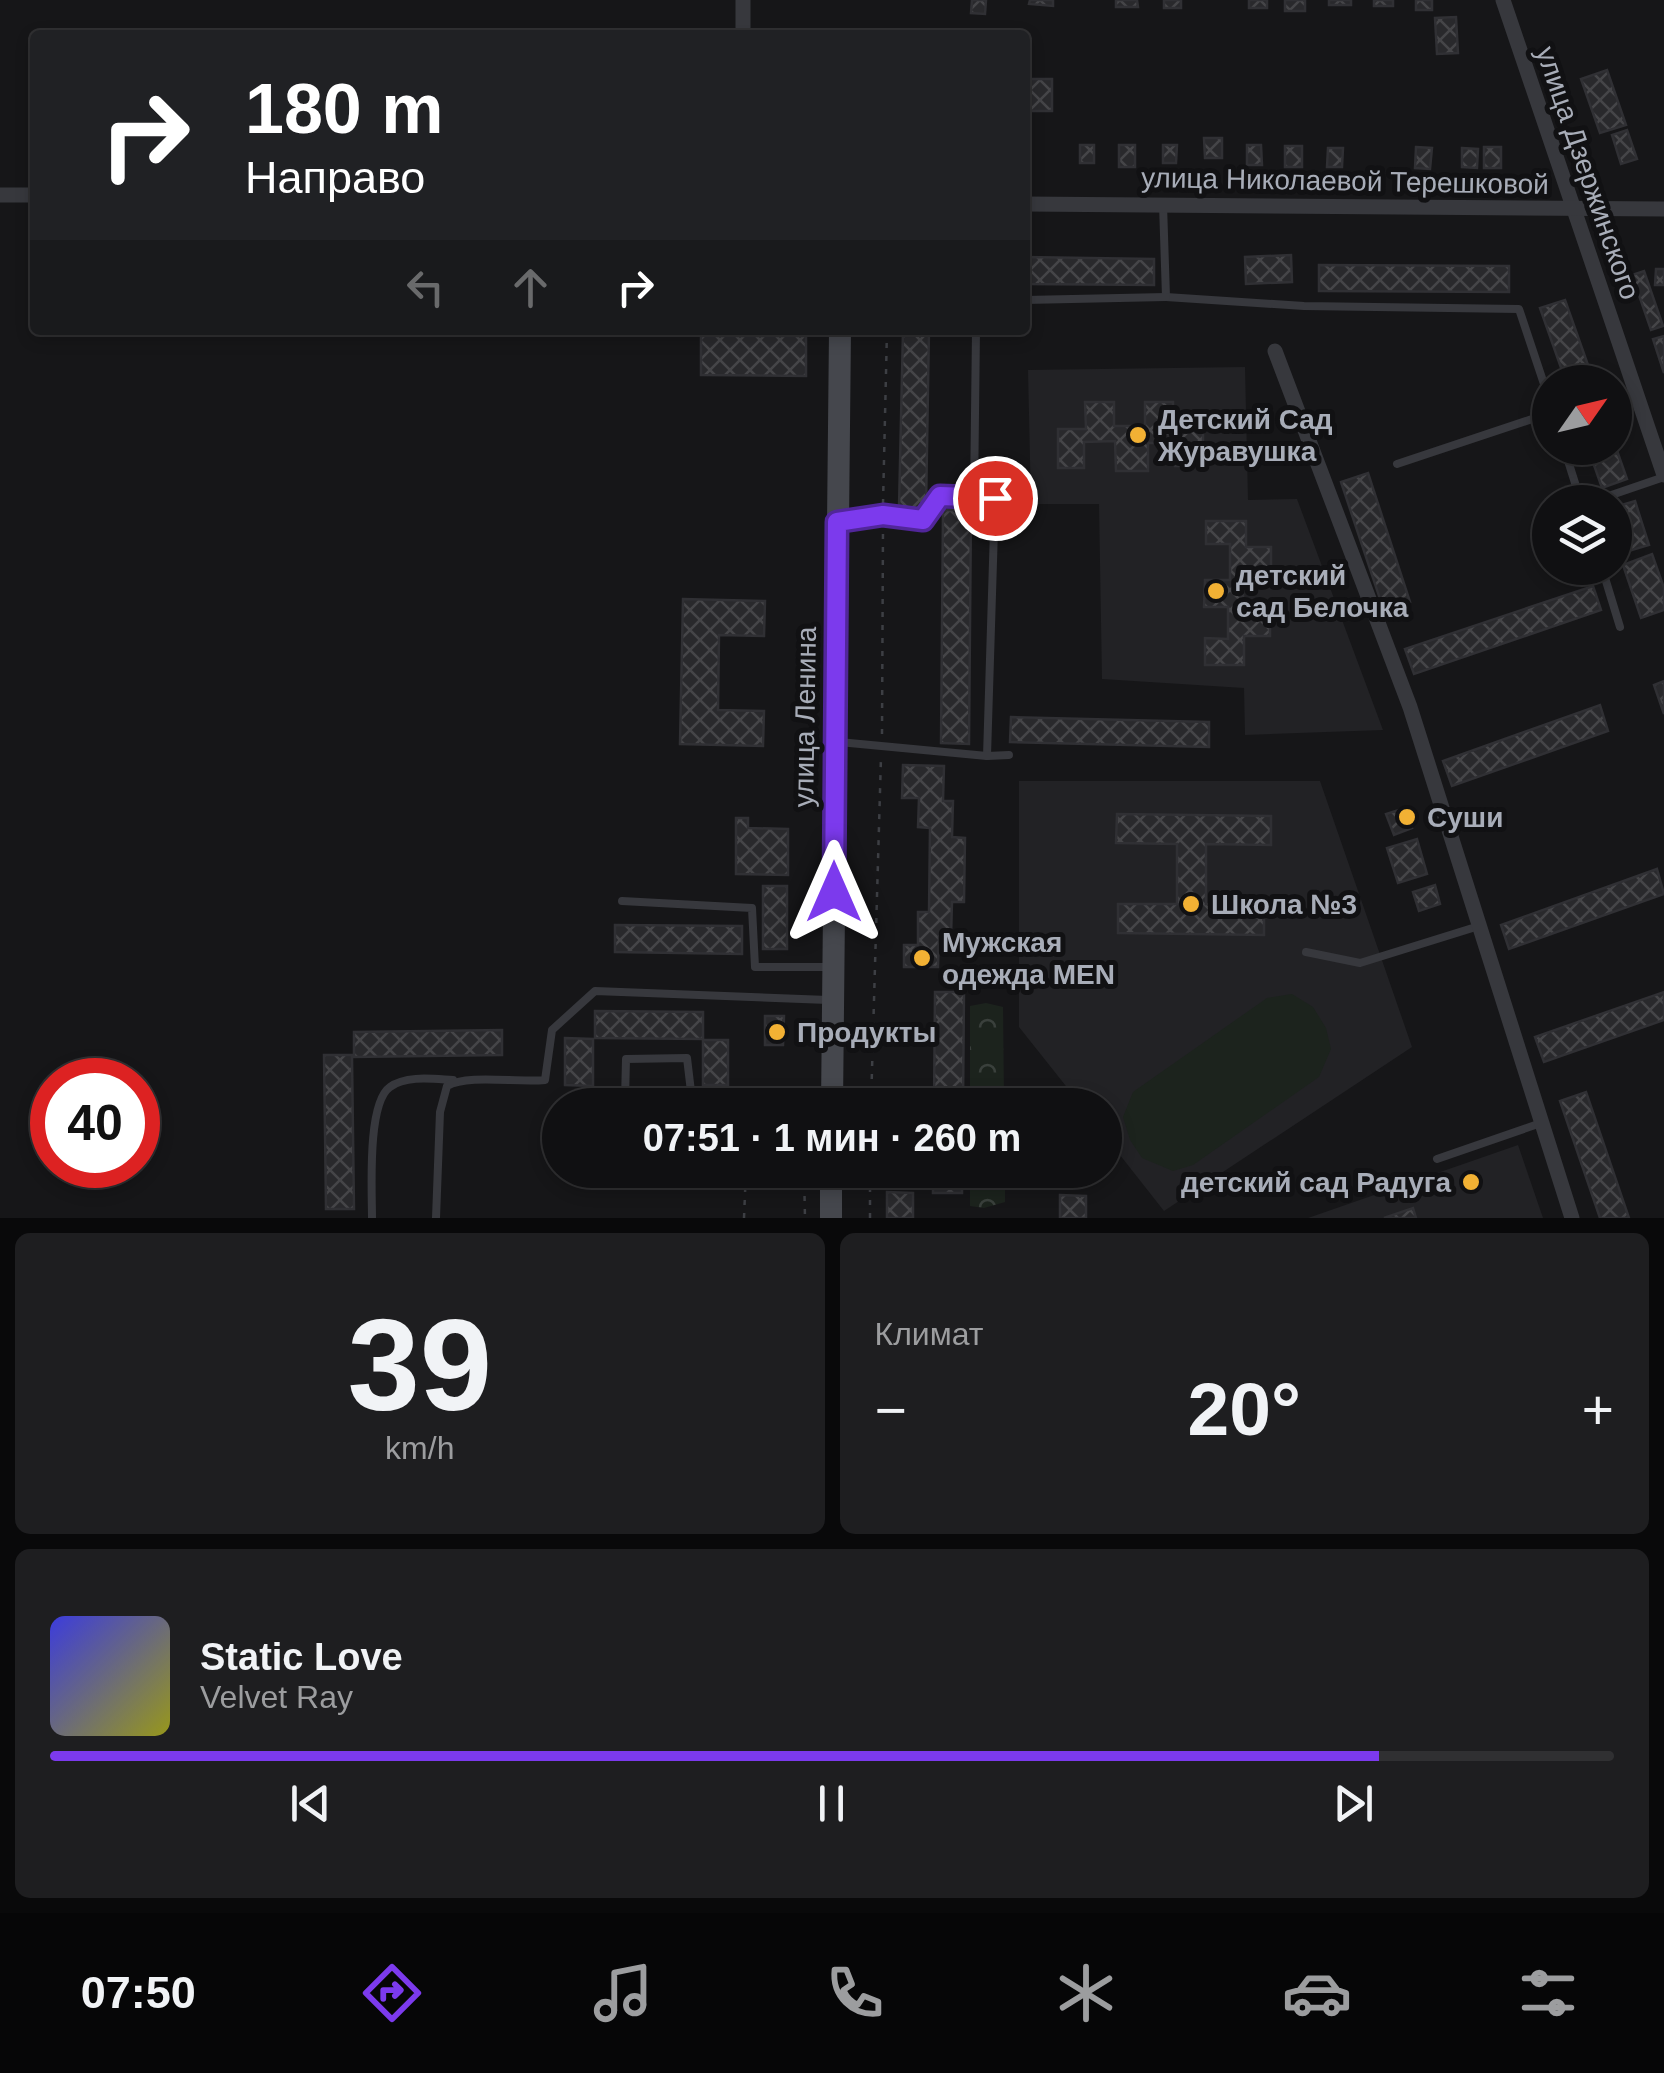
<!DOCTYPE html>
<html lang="ru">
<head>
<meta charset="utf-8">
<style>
  body { margin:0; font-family:Arial,sans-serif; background:#1e1e20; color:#f1f3f6; height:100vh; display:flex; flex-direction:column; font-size:38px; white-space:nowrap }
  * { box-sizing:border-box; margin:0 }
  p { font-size:32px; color:#9c9d9f }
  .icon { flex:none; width:55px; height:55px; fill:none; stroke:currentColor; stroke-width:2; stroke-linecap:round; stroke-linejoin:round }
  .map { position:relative; height:1218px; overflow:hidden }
  .panel { display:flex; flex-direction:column; gap:15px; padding:15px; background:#09090a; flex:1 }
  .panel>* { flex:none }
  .top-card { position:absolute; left:30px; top:30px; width:1000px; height:305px; border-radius:10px; box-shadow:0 5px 15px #0003,0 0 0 2px #303032; background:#202124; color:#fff; overflow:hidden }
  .needle { width:65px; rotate:56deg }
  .fabs { position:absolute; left:1532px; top:365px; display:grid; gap:20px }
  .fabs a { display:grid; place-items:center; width:100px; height:100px; border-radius:50%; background:#101012; box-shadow:0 5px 15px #0003,0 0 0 2px #303032; font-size:50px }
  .speed { position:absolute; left:30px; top:1058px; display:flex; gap:20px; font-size:50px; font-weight:700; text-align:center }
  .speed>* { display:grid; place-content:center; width:130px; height:130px; border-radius:50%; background:#101012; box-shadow:0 5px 15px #0003,0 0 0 2px #303032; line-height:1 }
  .speed .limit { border:15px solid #d22; background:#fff; color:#111 }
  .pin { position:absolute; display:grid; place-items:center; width:85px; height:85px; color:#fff; margin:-42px; border:5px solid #fff; border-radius:50%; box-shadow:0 2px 10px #0007 }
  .me { position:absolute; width:110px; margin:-55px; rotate:0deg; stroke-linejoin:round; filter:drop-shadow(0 0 8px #0008) }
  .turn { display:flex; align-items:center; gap:35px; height:210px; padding:0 50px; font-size:45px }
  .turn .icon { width:130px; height:130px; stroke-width:2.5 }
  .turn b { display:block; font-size:70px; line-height:85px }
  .lanes { display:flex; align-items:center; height:95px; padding:0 50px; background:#0003; justify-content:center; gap:50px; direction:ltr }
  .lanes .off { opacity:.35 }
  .big { font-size:75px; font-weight:700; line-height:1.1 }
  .panel .card { flex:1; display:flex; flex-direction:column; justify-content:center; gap:15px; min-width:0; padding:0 35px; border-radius:15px; background:#1e1e20 }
  .panel .dial { align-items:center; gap:0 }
  .dial b { font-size:130px; line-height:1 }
  .song { display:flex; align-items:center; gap:30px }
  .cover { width:120px; height:120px; border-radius:15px; background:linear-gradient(135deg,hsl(240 70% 55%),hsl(60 70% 35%)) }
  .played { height:10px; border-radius:5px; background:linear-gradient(90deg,#7c3aed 85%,#303032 85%) }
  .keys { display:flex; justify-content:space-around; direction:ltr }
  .heat { display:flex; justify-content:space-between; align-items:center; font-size:55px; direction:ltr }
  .panel .tiles { flex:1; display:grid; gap:15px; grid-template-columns:1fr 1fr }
  .card:last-child { grid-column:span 2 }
  .trip { position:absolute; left:542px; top:1088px; width:580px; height:100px; border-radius:50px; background:#101012; box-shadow:0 5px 15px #0003,0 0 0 2px #303032; font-weight:700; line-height:100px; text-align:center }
  .dock { display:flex; height:160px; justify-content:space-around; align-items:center; background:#060607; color:#9c9d9f }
  .dock .icon { width:70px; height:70px }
  .dock .on { color:#7c3aed }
  .dock b { font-size:45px; color:#f1f3f6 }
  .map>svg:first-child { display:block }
  .built { fill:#222225 }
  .forest { fill:url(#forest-crowns) }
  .pitch { fill:#1c231d }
  .building { fill:url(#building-cross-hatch); stroke:#303034; stroke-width:2.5 }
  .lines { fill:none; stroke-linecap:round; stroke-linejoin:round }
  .path { stroke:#3d3f44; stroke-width:2.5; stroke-dasharray:5 8; stroke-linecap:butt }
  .lane { stroke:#37383d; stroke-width:8 }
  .street { stroke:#37383d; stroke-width:15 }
  .secondary { stroke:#45474d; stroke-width:22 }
  .route-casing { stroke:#51269a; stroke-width:25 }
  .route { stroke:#7c3aed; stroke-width:18 }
  .poi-dot { fill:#f2b134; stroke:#111113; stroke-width:4 }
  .labels { text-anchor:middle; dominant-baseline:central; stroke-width:10; stroke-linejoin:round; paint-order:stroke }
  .street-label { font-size:28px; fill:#a8adb8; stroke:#111113 }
  .poi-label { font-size:28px; font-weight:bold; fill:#a8adb8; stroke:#111113; text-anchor:start }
</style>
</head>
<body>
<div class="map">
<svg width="1664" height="1218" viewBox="0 0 1664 1218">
  <defs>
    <pattern id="forest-crowns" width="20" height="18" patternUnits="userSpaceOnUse" patternTransform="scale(2.5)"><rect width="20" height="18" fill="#1c231d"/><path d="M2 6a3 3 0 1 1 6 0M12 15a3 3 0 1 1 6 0" fill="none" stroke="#3a403c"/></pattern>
    <pattern id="building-cross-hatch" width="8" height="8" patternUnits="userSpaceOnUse" patternTransform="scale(2.5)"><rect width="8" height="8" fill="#29292c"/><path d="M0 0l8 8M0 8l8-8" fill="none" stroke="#454548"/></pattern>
  </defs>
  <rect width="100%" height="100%" fill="#161618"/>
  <g class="built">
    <polygon points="1245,367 1248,500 1297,499 1383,730 1245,735 1244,688 1102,679 1099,504 1031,504 1028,370"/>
    <polygon points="1019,781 1320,781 1412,1047 1164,1211 1105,1136 1105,1105 1081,1105 1019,1027"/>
    <polygon points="1518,1145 1543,1218 1308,1218"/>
  </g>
  <g class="forest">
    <polygon points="986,1003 1003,1007 1004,1105 970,1105 970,1006"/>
    <polygon points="970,1170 1005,1170 1005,1202 984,1208 970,1206"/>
  </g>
  <polygon class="pitch" points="1292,994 1313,1007 1326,1028 1331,1049 1319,1077 1193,1165 1173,1171 1142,1158 1130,1140 1123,1117 1133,1092 1267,998"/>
  <g class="building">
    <polygon points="972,0 986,0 985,14 971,13"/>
    <polygon points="1030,0 1053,0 1053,6 1029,4"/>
    <polygon points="1116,0 1137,0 1138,7 1116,7"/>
    <rect x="1164" y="0" width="17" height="8"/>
    <rect x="1249" y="0" width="18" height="8"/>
    <rect x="1285" y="0" width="20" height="11"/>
    <rect x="1329" y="0" width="22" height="5"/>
    <rect x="1374" y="0" width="19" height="6"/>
    <rect x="1416" y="0" width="16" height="10"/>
    <polygon points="1456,17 1458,53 1437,54 1435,18"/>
    <polygon points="1607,70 1626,125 1600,133 1581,79"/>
    <polygon points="1026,79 1052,79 1052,111 1027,111"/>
    <polygon points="1627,130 1637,159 1621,164 1612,135"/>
    <polygon points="1204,138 1222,138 1222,158 1205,158"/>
    <rect x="1080" y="145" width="14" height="18"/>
    <rect x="1119" y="145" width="16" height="22"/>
    <polygon points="1163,145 1177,145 1176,163 1163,163"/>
    <polygon points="1247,145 1261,145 1262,165 1247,165"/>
    <rect x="1285" y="146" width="17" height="21"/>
    <polygon points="1416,147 1432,148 1430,169 1415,168"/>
    <rect x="1484" y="147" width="17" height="21"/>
    <polygon points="1328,148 1343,148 1342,167 1327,167"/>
    <polygon points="1462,148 1478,149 1477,168 1462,167"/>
    <polygon points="1291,255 1292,282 1246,284 1245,257"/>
    <polygon points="1025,257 1154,259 1154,285 1025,284"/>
    <polygon points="1319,265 1509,266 1509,292 1319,291"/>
    <polygon points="1656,269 1664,269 1664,285 1655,285"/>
    <polygon points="1644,271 1663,326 1651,330 1632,275"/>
    <polygon points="1565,300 1594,382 1566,382 1540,308"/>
    <polygon points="903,330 929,330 926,509 899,508"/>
    <polygon points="701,336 806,336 806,376 701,375"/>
    <polygon points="1664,336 1664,373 1653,339"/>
    <polygon points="1085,402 1114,402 1114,426 1145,426 1145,402 1173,402 1173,425 1203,425 1203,466 1175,466 1175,443 1148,443 1148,471 1116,471 1115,441 1084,442 1084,468 1058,468 1058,429 1086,429"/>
    <polygon points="1615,445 1627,479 1602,488 1588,448 1615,448"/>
    <polygon points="1368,473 1410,602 1384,611 1341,482"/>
    <polygon points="1635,501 1649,545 1622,553 1615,529 1615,507"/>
    <polygon points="943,510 971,510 969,744 941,743"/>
    <polygon points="1206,521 1246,521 1246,547 1271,547 1271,577 1243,577 1243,609 1270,609 1270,636 1244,636 1244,665 1205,665 1205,638 1228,639 1228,607 1204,607 1205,580 1230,580 1230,544 1206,544"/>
    <polygon points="1652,554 1664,588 1664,610 1641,618 1623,565"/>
    <polygon points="1593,586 1601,610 1414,674 1405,649"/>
    <polygon points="683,599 765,601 764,636 719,635 718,710 764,711 763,746 680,744"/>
    <polygon points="1664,681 1664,714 1654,685"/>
    <polygon points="1600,705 1608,731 1452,786 1443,761"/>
    <polygon points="1011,717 1209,722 1209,747 1010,742"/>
    <polygon points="903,765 944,766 943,801 953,801 952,837 965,838 964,902 952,902 951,937 939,936 938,967 904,967 904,945 918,945 918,912 929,912 930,828 918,827 919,798 902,798"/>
    <polygon points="1405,808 1412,828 1394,835 1386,814"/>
    <polygon points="1117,814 1271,816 1271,845 1206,844 1206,904 1264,905 1264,935 1118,933 1118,904 1177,904 1177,844 1116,843"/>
    <polygon points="736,818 748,818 748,828 788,829 788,875 736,874"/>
    <polygon points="1417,839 1427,874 1398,883 1387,848"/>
    <polygon points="1657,869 1664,894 1509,949 1501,925"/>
    <polygon points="1435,885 1440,904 1419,911 1413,892"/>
    <rect x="763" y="886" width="24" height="63"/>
    <polygon points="615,925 742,926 742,954 615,952"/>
    <polygon points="935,992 964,992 963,1105 934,1105"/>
    <polygon points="1664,992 1664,1020 1544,1062 1535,1037"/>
    <polygon points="595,1011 703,1012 703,1039 595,1038"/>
    <polygon points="765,1016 784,1016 783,1045 765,1045"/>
    <polygon points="502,1030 502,1055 352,1057 354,1209 326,1209 324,1055 354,1055 354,1032"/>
    <polygon points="565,1038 593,1039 593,1086 565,1085"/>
    <rect x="703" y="1040" width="25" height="45"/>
    <polygon points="1586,1092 1629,1218 1600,1218 1560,1101"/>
    <rect x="933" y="1170" width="29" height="23"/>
    <polygon points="887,1192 913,1193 913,1218 887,1218"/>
    <polygon points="1060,1195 1086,1196 1086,1218 1060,1218"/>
    <polygon points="1413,1208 1416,1218 1384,1218"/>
  </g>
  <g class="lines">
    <g class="path">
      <polyline points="883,504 887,330"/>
      <polyline points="882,734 883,527"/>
      <polyline points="871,1105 881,757"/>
      <polyline points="804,1170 805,1218"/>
      <polyline points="744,1218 746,1170"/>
      <polyline points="870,1218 870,1170"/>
    </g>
    <g class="lane">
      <polyline points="1163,204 1166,297 1304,306 1519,309 1550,402"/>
      <polyline points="1025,300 1166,297"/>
      <polyline points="1564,448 1581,502"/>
      <polyline points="1397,464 1550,413"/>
      <polyline points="974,497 976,330"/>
      <polyline points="1591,502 1664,477"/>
      <polyline points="841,521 883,515 923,520 941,496 995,497 987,756"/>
      <polyline points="1602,568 1620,627"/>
      <polyline points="839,742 987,756 1009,755"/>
      <polyline points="622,901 752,908 755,967 832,967"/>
      <polyline points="1306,952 1360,963 1479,926"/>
      <polyline points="670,1099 692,1100"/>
      <polyline points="625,1100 626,1059 687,1058 692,1100 828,1104"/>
      <polyline points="1437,1159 1541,1123"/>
      <path d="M372,1218c0,-28 -5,-115 18,-131 16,-12 44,-8 63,-7"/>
      <path d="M436,1218l4,-106 7,-26c21,-12 71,-3 98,-6l7,-50 43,-39 233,9"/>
    </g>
    <g class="street">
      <polyline points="1503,0 1664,475"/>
      <polyline points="743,35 743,0"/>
      <polyline points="0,195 35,195"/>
      <polyline points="1025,204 1664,209"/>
      <polyline points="1275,351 1410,707 1572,1218"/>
    </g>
    <g class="secondary">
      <polyline points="832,1105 840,330"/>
      <polyline points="831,1218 831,1170"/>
    </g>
  </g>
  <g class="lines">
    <defs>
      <polyline id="route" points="834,892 837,522 883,515 923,520 940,496 995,498"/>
    </defs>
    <use href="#route" class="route-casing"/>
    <use href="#route" class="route"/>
  </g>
  <g class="poi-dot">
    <circle cx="1138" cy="435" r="10"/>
    <circle cx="1216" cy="591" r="10"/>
    <circle cx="1407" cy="817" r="10"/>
    <circle cx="1191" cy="904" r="10"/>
    <circle cx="922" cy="958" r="10"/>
    <circle cx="777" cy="1032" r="10"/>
    <circle cx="1471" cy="1182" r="10"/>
  </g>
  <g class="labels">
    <g class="street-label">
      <text transform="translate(1588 173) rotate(71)">улица Дзержинского</text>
      <text transform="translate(1345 181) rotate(1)">улица Николаевой Терешковой</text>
      <text transform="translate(805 717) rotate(-89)">улица Ленина</text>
    </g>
    <g class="poi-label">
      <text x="1158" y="419">Детский Сад<tspan x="1158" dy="32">Журавушка</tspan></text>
      <text x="1236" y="575">детский<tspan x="1236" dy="32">сад Белочка</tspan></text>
      <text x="1427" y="817">Суши</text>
      <text x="1211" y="904">Школа №3</text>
      <text x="942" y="942">Мужская<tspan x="942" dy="32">одежда MEN</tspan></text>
      <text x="797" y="1032">Продукты</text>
      <text x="1451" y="1182" text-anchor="end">детский сад Радуга</text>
    </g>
  </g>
</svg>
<div class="fabs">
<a><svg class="needle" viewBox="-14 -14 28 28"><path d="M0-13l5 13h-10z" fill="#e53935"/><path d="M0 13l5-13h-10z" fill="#9c9d9f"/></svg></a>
<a><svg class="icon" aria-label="layers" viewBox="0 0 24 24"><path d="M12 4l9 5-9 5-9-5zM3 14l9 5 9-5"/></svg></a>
</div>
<div class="speed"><div class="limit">40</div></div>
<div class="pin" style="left:995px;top:498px;background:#d93025"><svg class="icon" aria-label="arrive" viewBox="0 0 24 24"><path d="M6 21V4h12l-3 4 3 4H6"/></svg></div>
<svg class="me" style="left:834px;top:892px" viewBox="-20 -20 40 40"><path d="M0-17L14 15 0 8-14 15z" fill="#7c3aed" stroke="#fff" stroke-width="4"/></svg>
<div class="trip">07:51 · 1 мин · 260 m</div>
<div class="top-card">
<div class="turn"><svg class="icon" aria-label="right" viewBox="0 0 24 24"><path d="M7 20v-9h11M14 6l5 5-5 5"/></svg><div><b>180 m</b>Направо</div></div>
<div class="lanes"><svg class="icon off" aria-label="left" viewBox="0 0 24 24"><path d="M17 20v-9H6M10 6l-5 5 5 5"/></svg><svg class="icon off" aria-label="ahead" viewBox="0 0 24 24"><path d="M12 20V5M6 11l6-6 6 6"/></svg><svg class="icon" aria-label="right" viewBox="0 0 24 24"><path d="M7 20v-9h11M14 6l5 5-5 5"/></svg></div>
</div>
</div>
<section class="panel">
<div class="tiles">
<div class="card dial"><b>39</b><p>km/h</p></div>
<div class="card"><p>Климат</p>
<div class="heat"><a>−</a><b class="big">20°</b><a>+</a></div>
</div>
<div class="card">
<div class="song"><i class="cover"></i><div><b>Static Love</b><p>Velvet Ray</p></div></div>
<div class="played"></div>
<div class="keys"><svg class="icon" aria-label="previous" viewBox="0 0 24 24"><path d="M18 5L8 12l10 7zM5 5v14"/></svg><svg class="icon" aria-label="pause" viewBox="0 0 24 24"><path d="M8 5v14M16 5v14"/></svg><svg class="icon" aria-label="next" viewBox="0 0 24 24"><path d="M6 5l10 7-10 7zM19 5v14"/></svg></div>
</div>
</div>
</section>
<nav class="dock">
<b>07:50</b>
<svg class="icon on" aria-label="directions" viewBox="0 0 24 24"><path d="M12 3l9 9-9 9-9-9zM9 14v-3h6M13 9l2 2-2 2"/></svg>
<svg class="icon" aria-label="music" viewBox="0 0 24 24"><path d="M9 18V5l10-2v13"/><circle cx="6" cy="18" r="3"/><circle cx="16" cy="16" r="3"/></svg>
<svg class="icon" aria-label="phone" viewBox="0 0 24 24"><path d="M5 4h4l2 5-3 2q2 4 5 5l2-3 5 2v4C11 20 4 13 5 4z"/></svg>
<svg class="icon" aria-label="climate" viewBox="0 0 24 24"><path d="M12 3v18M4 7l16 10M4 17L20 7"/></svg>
<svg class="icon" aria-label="car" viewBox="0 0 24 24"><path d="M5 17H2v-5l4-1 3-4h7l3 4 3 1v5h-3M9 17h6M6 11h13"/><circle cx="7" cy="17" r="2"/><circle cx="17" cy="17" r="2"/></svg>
<svg class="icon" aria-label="filters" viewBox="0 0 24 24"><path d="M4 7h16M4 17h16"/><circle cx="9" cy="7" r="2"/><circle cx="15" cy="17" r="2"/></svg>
</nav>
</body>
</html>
